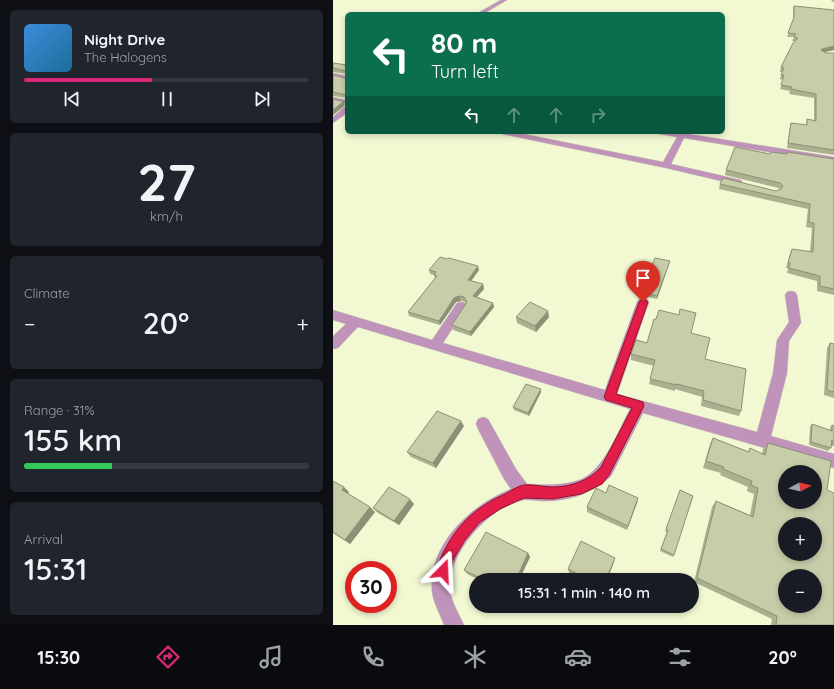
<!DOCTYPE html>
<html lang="en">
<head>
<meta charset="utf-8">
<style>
  body { margin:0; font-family:Quicksand,sans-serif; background:#20242c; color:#f1f3f6; height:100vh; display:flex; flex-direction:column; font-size:15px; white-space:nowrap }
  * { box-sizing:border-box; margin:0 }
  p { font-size:13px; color:#9ea1a6 }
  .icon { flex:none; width:22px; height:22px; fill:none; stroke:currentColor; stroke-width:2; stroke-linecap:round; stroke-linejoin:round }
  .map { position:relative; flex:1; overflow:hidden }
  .details { display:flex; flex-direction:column; gap:10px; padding:10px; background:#0d0f14; width:333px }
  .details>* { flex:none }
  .banner { position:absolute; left:12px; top:12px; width:380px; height:122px; border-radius:6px; box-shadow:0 2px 6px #0003; background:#0b6e4f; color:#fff; overflow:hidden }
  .needle { width:26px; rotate:83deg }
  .controls { position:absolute; left:445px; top:465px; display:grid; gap:8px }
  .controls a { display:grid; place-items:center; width:44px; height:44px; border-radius:50%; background:#171b24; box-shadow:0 2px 6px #0003; font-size:20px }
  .speed { position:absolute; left:12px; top:561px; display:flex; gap:8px; font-size:20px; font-weight:700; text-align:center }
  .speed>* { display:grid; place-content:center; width:52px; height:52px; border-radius:50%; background:#171b24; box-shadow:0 2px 6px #0003; line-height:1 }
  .speed .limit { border:6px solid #d22; background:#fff; color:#111 }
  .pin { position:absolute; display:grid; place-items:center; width:34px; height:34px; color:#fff; margin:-41px -17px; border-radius:50% 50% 50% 0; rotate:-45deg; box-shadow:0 0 4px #0007 }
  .pin .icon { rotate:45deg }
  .me { position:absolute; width:44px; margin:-22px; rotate:21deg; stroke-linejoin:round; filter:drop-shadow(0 0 3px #0008) }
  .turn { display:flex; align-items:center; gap:14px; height:84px; padding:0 20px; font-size:18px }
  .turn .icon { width:52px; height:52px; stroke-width:2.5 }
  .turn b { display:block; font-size:28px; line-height:34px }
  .lanes { display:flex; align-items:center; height:38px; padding:0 20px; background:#0003; justify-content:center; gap:20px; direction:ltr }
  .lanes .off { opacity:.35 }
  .big { font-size:30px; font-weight:600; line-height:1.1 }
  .details .widget { flex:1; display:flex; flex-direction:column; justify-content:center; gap:6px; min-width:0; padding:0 14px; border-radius:6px; background:#20242c }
  .details .dial { align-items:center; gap:0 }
  .dial b { font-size:52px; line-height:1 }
  .song { display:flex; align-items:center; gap:12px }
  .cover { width:48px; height:48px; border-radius:6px; background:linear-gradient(135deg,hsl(210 70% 55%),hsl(200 70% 35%)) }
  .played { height:4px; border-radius:2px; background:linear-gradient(90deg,#db2777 45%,#363941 45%) }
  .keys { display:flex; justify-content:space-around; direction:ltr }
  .heat { display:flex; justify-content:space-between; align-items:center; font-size:22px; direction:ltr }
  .charge { height:6px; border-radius:3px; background:linear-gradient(90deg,#34c759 31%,#363941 0) }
  .trip { position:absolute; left:136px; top:573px; width:230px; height:40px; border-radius:20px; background:#171b24; box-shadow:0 2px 6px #0003; font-weight:600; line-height:40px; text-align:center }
  .dock { display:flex; height:64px; justify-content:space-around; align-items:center; background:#090b0e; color:#9ea1a6 }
  .dock .icon { width:28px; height:28px }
  .dock .on { color:#db2777 }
  .dock b { font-size:18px; color:#f1f3f6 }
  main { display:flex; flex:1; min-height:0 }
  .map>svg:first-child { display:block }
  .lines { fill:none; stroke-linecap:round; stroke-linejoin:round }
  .minor-casing { stroke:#cfd5b3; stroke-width:1 }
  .minor { fill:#c093ba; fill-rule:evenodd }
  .wall { fill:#abb091 }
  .shaded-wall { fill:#8b9076 }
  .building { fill:#c7cda9; stroke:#8b9076; fill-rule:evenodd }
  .route { fill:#e11d48; stroke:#92132f }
</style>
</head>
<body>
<main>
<section class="details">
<div class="widget">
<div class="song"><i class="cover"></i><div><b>Night Drive</b><p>The Halogens</p></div></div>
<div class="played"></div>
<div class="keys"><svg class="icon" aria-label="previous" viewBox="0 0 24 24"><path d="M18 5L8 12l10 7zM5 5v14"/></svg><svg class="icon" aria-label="pause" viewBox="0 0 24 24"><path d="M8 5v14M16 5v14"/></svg><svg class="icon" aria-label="next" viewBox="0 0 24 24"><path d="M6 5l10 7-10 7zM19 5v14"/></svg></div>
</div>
<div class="widget dial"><b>27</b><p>km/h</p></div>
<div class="widget"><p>Climate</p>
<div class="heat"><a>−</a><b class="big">20°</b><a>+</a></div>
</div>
<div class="widget"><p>Range · 31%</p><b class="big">155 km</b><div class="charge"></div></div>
<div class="widget"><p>Arrival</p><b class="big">15:31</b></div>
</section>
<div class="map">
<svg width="501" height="625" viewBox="0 0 501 625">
  <rect width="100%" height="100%" fill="#f1f8d2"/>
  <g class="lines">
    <defs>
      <g id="minor">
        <polygon points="168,0 174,0 150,14 143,14"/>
        <polygon points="0,73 14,76 14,80 0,77"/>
        <polygon points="0,97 14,100 14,104 0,101"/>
        <polygon points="11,107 14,107 14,113 0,123 0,117"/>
        <polygon points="165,132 181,132 330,162 344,137 326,134 325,132 343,132 501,157 501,163 351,138 338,164 408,180 409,182 405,185 333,168 169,134"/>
        <path d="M458,291l4,1 2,3 4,28 -12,18 -2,32 -16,63 63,18v14l-191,-55 -32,63c-19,18 -42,25 -67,25 -6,0 -15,-2 -21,-1 -35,7 -77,55 -73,91 2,12 9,23 14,34h-20c-4,-11 -11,-23 -12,-34 -4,-47 40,-87 79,-102l-7,-10 -26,-50 -2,-5 2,-5 5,-2 5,2 28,50 11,15c17,1 38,2 55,-5 23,-11 36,-48 48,-70l-272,-82 -20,21 -5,1v-13l13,-12 -13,-4v-10l99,30 25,-37 4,-1 4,1 2,3 -24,37 162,47 32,-88 2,-3 4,-1 4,1 2,3 -32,92 140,38 16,-59 4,-33 12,-18 -4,-27 2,-3z"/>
      </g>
    </defs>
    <use href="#minor" class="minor-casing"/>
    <use href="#minor" class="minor"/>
  </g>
  <g class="wall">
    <polygon points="498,0 501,0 501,3"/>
    <polygon points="461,6 501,10 501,50 490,52 493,53 501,53 501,155 454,148 457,127 458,123 473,125 474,119 481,120 481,98 456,94 457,91 447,89 450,80 447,79 449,72 447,72 448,67 461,41 459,41 461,37 454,37 460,20 460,10"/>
    <polygon points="0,63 14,65 14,74 0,72"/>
    <polygon points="0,75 12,78 14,98 0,96"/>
    <polygon points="0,99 12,102 14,101 14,106 11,106 0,115"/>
    <polygon points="454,152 501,159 501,295 484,291 484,281 454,273 455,268 453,268 457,254 459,249 477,252 479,228 473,227 475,209 386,189 387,184 443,191 447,189 445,188 392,175 393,170 437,154 453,154"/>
    <polygon points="337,261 324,299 306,295 307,291"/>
    <polygon points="96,270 146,270 138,281 150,284 151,289 144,297 160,303 161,307 138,336 120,330 119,325 133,303 132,302 128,301 123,302 107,325 76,316 75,312 102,278 101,275 97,274"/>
    <polygon points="183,317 216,317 203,332 184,323"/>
    <polygon points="358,333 372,359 408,411 406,416 368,406 369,397 342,389 342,391 316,384 321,366 298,360 298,354 314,343"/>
    <polygon points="497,343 501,344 501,398 491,395 494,348"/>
    <polygon points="208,392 196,416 181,410 180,407"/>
    <polygon points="479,424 497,430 497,428 499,425 501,426 501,446 498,446 498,448 495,451 476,445 477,427"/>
    <polygon points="131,426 103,468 78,457 74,452"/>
    <polygon points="380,438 415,452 417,448 429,454 430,449 435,443 494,490 501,625 438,625 439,619 361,582 379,507 383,501 417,515 421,494 414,491 415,487 387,475 388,473 370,468 377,444"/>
    <polygon points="0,481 16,492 15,494 42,512 17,544 0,533"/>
    <polygon points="273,493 305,498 304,503 294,530 254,512 254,507"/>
    <polygon points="81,504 66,525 45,513 40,508"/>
    <polygon points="338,516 341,555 340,557 327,551 334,532 332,532"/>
    <polygon points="195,553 197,557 186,580 146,580 134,574 131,570"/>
    <polygon points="281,562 274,580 249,580 236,573 235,569"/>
  </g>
  <g class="shaded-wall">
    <polygon points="501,46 501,50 488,53 487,54 489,49"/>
    <polygon points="10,102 11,106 0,115 0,110"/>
    <polygon points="337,261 336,264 324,299 324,296"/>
    <polygon points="145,266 146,270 136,284 135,280"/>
    <polygon points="150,284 151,289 141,300 140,296"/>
    <polygon points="126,296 128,301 123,302 107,325 106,321 121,298"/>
    <polygon points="160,303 161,307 138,336 137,332"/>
    <polygon points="215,311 216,317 203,332 202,326"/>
    <polygon points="208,389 208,392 196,416 195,413"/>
    <polygon points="128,421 131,426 103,468 100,463"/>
    <polygon points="11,487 16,492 13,495 9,490"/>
    <polygon points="305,498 304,503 294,530 295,526"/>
    <polygon points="77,499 81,504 66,525 61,521"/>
    <polygon points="37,507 42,512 17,544 12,540"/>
    <polygon points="195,553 197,557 186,580 183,580"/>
    <polygon points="282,558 281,562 274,580 273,580"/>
  </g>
  <g class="building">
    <polygon points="461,6 501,10 501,46 489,49 488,50 493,53 501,53 501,150 455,143 458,123 474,125 474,119 483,121 483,94 458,89 459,87 448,85 451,75 448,75 451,68 448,67 460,43 465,38 461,37 463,34 455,33 461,17"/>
    <polygon points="0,63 14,65 14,75 13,71 0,68"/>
    <polygon points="0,75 12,78 14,77 14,100 13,95 0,92"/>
    <polygon points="0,99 12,102 14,101 14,103 10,102 0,110"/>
    <polygon points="402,147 437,154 438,152 454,154 454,152 501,159 501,289 487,286 487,276 456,268 457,263 455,263 459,249 480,252 481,223 476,222 477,204 387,184 390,178 443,191 448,189 450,186 447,183 393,170"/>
    <polygon points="107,257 114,259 116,258 145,266 135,280 150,284 140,296 160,303 137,332 119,325 134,302 131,297 126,296 121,298 106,321 75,312 104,276 101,275 103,272 96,270"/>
    <polygon points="322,258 337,261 324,296 307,291"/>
    <polygon points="197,302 215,311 202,326 183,317"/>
    <polygon points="347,309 363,313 358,333 377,338 372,359 413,369 408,411 370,400 371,391 344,384 344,385 317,379 322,360 298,354 303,340 314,343 321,319 323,319 326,310 346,315"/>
    <polygon points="497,343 501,344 501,392 494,390"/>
    <polygon points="193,384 208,389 195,413 180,407"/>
    <polygon points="104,411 128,421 100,463 74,452"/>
    <polygon points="479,424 499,431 499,425 501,426 501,443 499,442 499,440 498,448 478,442"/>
    <path d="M380,438l36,14 1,-4 15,7 3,-12 63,18 -4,29 7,3v132h-58l1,-9 -80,-38 19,-77 37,16 5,-29 -7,-3 1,-4 -29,-12 1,-2 -18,-6zM452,472h30v30h-30zM452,524h30v30h-30zM452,576h30v30h-30z"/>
    <polygon points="0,481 11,487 9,490 37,507 12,540 0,532"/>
    <polygon points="276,485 305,498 295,526 254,507 263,488 273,493"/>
    <polygon points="56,487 77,499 61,521 40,508"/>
    <polygon points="347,490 360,496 341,555 328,549 335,530 333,529"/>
    <polygon points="153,532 195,553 183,580 151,580 131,570"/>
    <polygon points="248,541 282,558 273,580 256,580 235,569"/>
  </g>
  <path class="route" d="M310,298l5,4 -32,92 27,8 1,4 -35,69 -7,9 -21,10 -28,5 -29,-1 -24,11 -21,14 -14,17 -12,20 -5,16 -5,2 -5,-2 -2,-5c12,-37 34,-62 69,-77 5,-3 13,-8 19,-9 9,-1 19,2 28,2 18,0 37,-6 49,-20l31,-59 -26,-8 -2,-3 35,-95z"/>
</svg>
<div class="controls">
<a><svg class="needle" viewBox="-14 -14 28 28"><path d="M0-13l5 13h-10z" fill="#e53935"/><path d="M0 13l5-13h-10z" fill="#9ea1a6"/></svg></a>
<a>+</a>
<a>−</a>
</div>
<div class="speed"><div class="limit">30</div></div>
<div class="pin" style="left:310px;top:302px;background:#d93025"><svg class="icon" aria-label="arrive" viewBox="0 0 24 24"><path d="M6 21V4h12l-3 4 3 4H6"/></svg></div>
<svg class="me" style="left:110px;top:571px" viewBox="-20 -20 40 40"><path d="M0-17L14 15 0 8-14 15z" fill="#e11d48" stroke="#fff" stroke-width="4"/></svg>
<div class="trip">15:31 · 1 min · 140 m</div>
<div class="banner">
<div class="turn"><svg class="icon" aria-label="left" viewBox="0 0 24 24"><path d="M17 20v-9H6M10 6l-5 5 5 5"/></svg><div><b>80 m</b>Turn left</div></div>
<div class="lanes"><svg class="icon" aria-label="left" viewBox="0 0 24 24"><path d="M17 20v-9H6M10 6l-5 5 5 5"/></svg><svg class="icon off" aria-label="ahead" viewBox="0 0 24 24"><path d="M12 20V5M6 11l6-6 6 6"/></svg><svg class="icon off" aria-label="ahead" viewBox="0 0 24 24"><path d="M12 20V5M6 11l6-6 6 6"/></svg><svg class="icon off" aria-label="right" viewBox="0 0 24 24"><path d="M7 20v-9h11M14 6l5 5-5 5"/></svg></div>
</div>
</div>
</main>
<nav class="dock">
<b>15:30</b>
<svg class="icon on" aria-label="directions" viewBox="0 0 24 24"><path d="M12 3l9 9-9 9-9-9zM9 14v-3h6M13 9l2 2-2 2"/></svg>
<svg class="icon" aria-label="music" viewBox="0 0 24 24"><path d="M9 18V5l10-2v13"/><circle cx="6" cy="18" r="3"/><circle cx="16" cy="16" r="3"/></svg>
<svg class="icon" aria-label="phone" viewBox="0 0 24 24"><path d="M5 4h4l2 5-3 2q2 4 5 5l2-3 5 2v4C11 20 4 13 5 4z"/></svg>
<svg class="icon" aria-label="climate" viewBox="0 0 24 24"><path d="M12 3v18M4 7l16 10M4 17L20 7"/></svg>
<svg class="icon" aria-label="car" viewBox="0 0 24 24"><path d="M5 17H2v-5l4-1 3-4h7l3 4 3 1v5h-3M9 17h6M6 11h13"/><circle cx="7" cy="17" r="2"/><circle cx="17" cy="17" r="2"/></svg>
<svg class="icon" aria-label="filters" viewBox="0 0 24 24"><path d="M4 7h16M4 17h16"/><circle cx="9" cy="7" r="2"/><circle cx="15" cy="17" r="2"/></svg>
<b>20°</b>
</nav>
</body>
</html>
